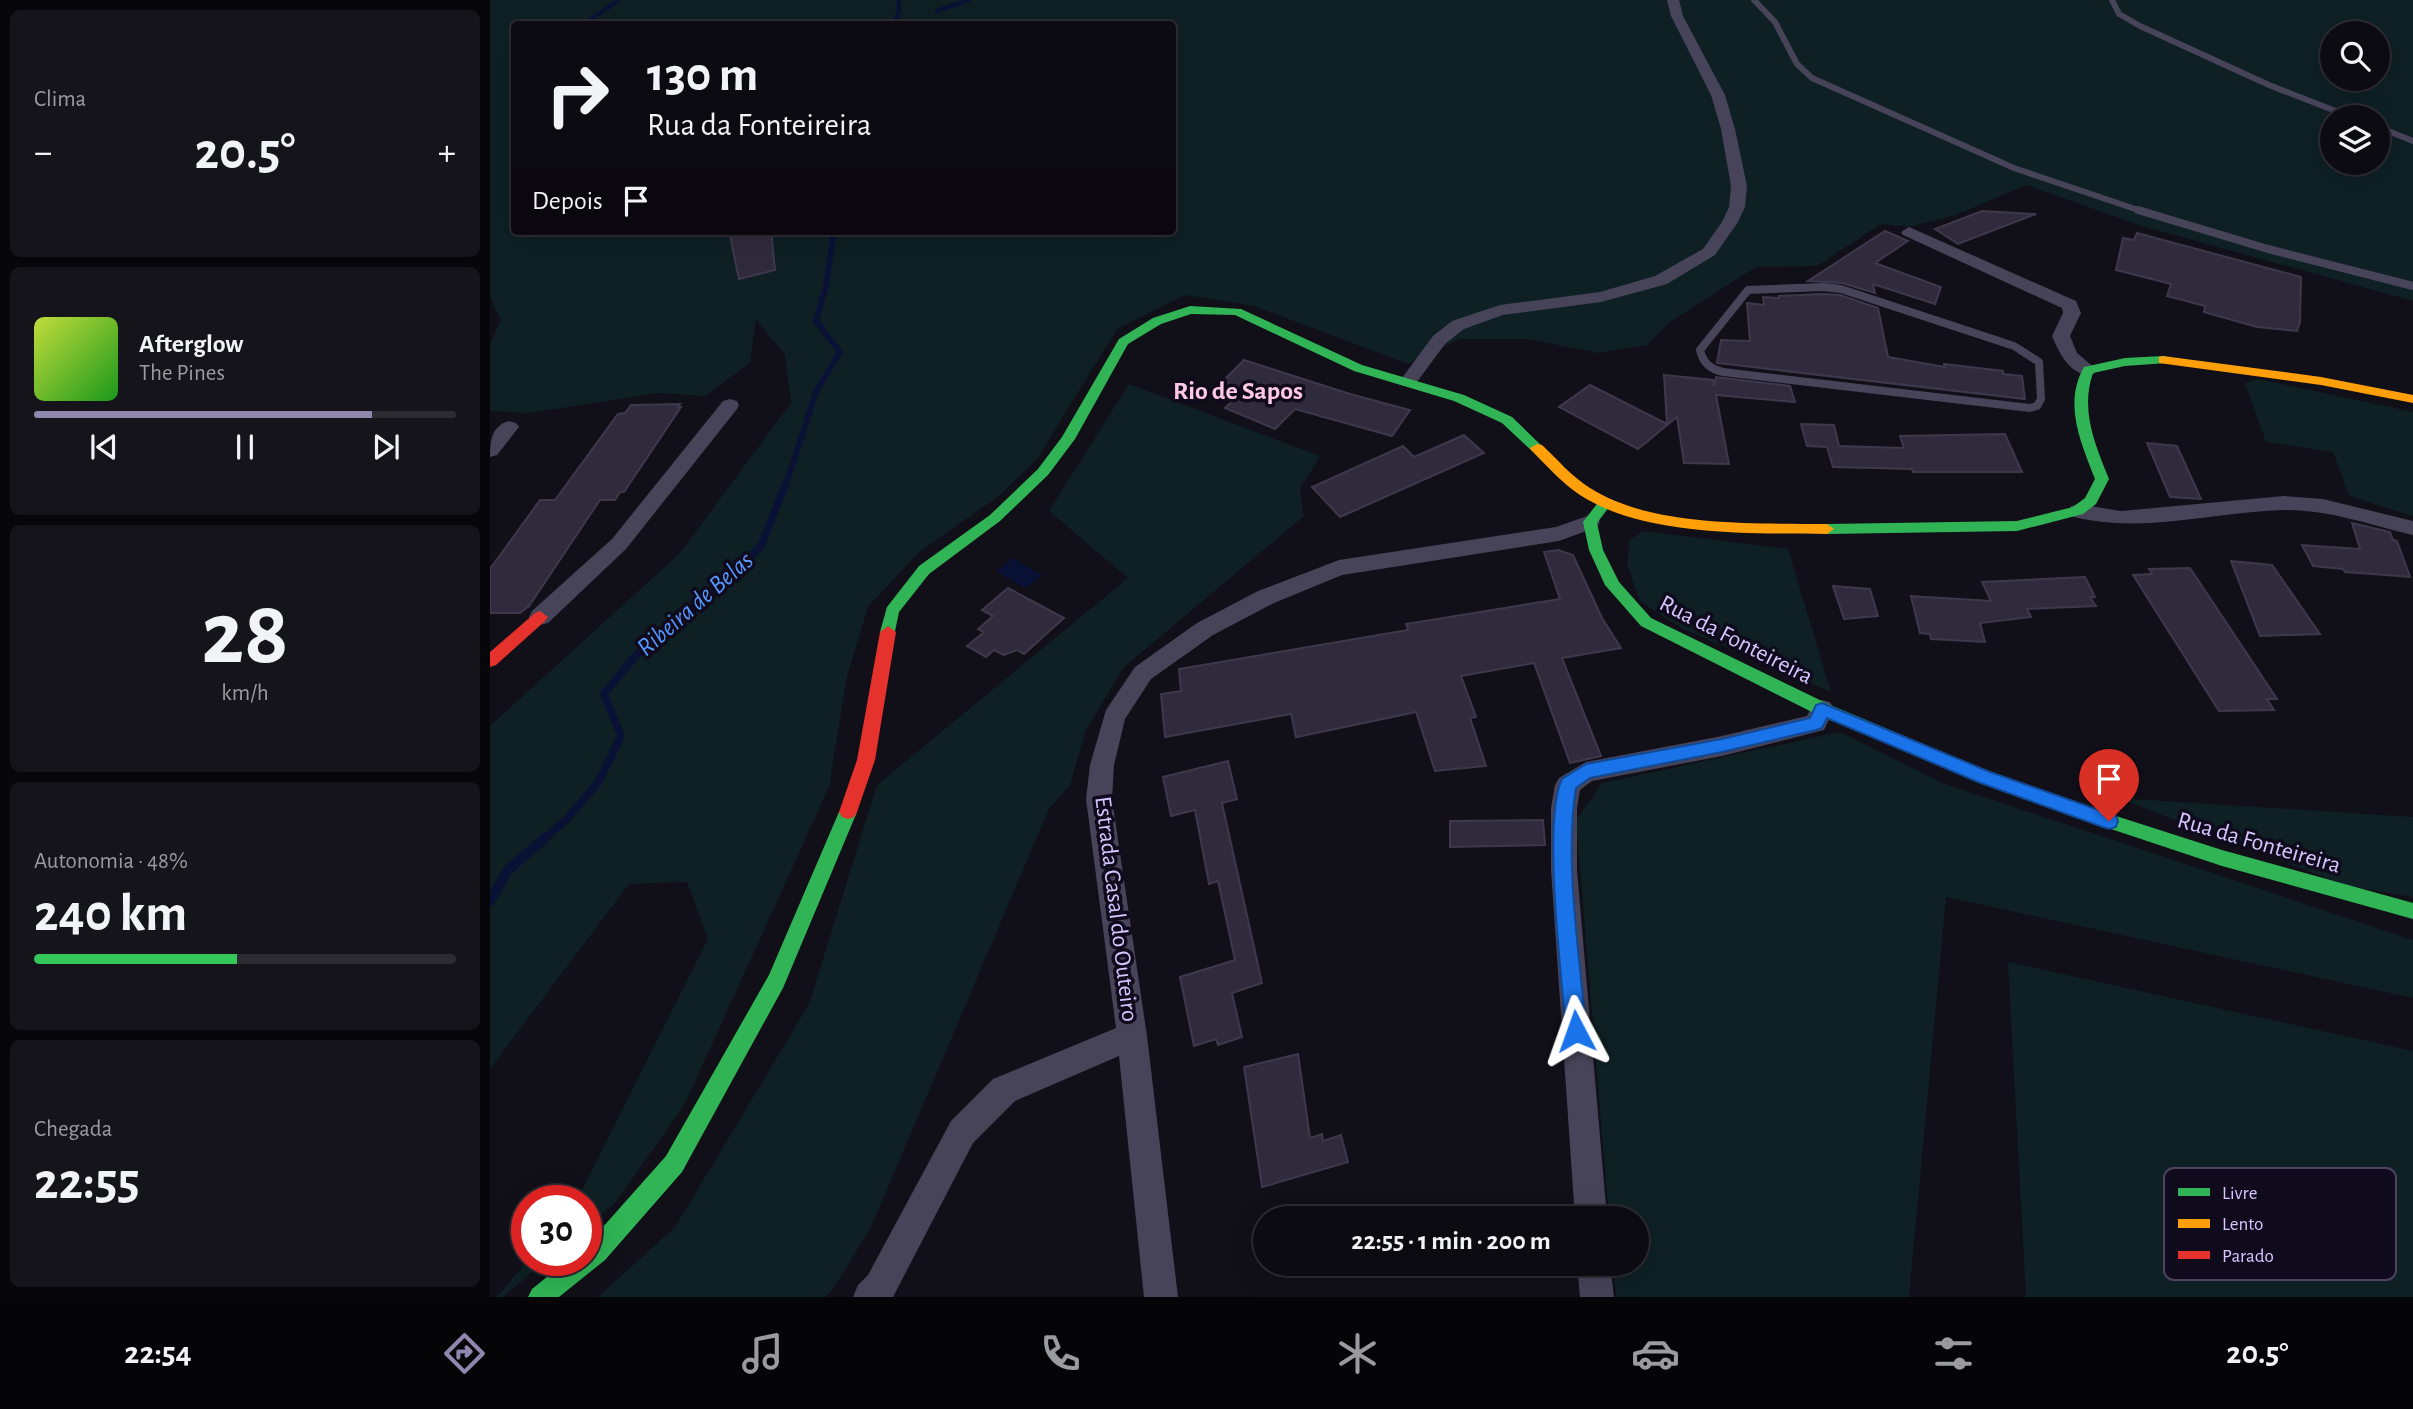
<!DOCTYPE html>
<html lang="pt">
<head>
<meta charset="utf-8">
<style>
  body { margin:0; font-family:"Alegreya Sans",sans-serif; background:#16141b; color:#f1f3f6; height:100vh; display:flex; flex-direction:column; font-size:26px; white-space:nowrap }
  * { box-sizing:border-box; margin:0 }
  p { font-size:23px; color:#9a9b9f }
  .icon { flex:none; width:38px; height:38px; fill:none; stroke:currentColor; stroke-width:2; stroke-linecap:round; stroke-linejoin:round }
  .map { position:relative; flex:1; overflow:hidden }
  .sheet { display:flex; flex-direction:column; gap:10px; padding:10px; background:#07060a; width:490px }
  .sheet>* { flex:none }
  .guide { position:absolute; left:21px; top:21px; width:665px; height:214px; border-radius:7px; box-shadow:0 7px 28px #0002,0 0 0 2px #2d2b32; background:#0d0b12; color:#f1f3f6; overflow:hidden }
  .tools { position:absolute; left:1830px; top:21px; display:grid; gap:14px }
  .tools a { display:grid; place-items:center; width:70px; height:70px; border-radius:50%; background:#0d0b12; box-shadow:0 7px 28px #0002,0 0 0 2px #2d2b32; font-size:35px }
  .speed { position:absolute; left:21px; top:1185px; display:flex; gap:14px; font-size:35px; font-weight:700; text-align:center }
  .speed>* { display:grid; place-content:center; width:91px; height:91px; border-radius:50%; background:#0d0b12; box-shadow:0 7px 28px #0002,0 0 0 2px #2d2b32; line-height:1 }
  .speed .limit { border:10px solid #d22; background:#fff; color:#111 }
  .pin { position:absolute; display:grid; place-items:center; width:60px; height:60px; color:#fff; margin:-72px -30px; border-radius:50% 50% 50% 0; rotate:-45deg; box-shadow:0 0 7px #0007 }
  .pin .icon { rotate:45deg }
  .me { position:absolute; width:77px; margin:-38px; rotate:356deg; stroke-linejoin:round; filter:drop-shadow(0 0 5px #0008) }
  .turn { display:flex; align-items:center; gap:24px; height:147px; padding:0 21px; font-size:32px }
  .turn .icon { width:91px; height:91px; stroke-width:2.5 }
  .turn b { display:block; font-size:49px; line-height:60px }
  .then { display:flex; align-items:center; height:66px; padding:0 21px; background:#0003; gap:14px; font-size:26px }
  .big { font-size:52px; font-weight:600; line-height:1.1 }
  .sheet .card { flex:1; display:flex; flex-direction:column; justify-content:center; gap:10px; min-width:0; padding:0 24px; border-radius:10px; background:#16141b }
  .sheet .dial { align-items:center; gap:0 }
  .dial b { font-size:91px; line-height:1 }
  .song { display:flex; align-items:center; gap:21px }
  .cover { width:84px; height:84px; border-radius:10px; background:linear-gradient(135deg,hsl(70 70% 55%),hsl(120 70% 35%)) }
  .played { height:7px; border-radius:4px; background:linear-gradient(90deg,#9086ae 80%,#2d2b32 80%) }
  .keys { display:flex; justify-content:space-around; direction:ltr }
  .heat { display:flex; justify-content:space-between; align-items:center; font-size:38px; direction:ltr }
  .charge { height:10px; border-radius:5px; background:linear-gradient(90deg,#34c759 48%,#2d2b32 0) }
  .trip { position:absolute; left:763px; top:1206px; width:396px; height:70px; border-radius:35px; background:#0d0b12; box-shadow:0 7px 28px #0002,0 0 0 2px #2d2b32; font-weight:600; line-height:70px; text-align:center }
  .dock { display:flex; height:112px; justify-content:space-around; align-items:center; background:#050407; color:#9a9b9f }
  .dock .icon { width:49px; height:49px }
  .dock .active { color:#9086ae }
  .dock b { font-size:32px; color:#f1f3f6 }
  main { display:flex; flex:1; min-height:0 }
  .map>svg:first-child { display:block }
  .green { fill:#0e2024; fill-rule:evenodd }
  .water { fill:#091235 }
  .lines { fill:none; stroke-linecap:round; stroke-linejoin:round }
  .stream-far3 { stroke:#091235; stroke-width:4.5 }
  .stream-far2 { stroke:#091235; stroke-width:6 }
  .stream-far1 { stroke:#091235; stroke-width:8 }
  .stream { stroke:#091235; stroke-width:10 }
  .building { fill:#302b3c; stroke:#3f384d; stroke-width:2 }
  .lane-far1 { stroke:#474359; stroke-width:6 }
  .lane { stroke:#474359; stroke-width:8 }
  .street { fill:#474359; fill-rule:evenodd }
  .fast { fill:#30b455; fill-rule:evenodd }
  .slow { fill:#ff9f0a; fill-rule:evenodd }
  .jam { fill:#e5322d; fill-rule:evenodd }
  .route { fill:#1a73e8; stroke:#114b97; stroke-width:2 }
  .labels { text-anchor:middle; dominant-baseline:central; stroke-width:7; stroke-linejoin:round; paint-order:stroke }
  .street-label { font-size:24px; fill:#d5c6ff; stroke:#100b1c }
  .neighbourhood-label { font-size:26px; font-weight:bold; fill:#ffc8e3; stroke:#100b1c }
  .water-label { font-size:26px; font-style:italic; fill:#5497ff; stroke:#100b1c }
  .key { fill:#100b1c; stroke:#4b4360; stroke-width:2 }
  .key-label { font-size:19px; fill:#d5c6ff }
</style>
</head>
<body>
<main>
<section class="sheet">
<div class="card"><p>Clima</p>
<div class="heat"><a>−</a><b class="big">20.5°</b><a>+</a></div>
</div>
<div class="card">
<div class="song"><i class="cover"></i><div><b>Afterglow</b><p>The Pines</p></div></div>
<div class="played"></div>
<div class="keys"><svg class="icon" aria-label="previous" viewBox="0 0 24 24"><path d="M18 5L8 12l10 7zM5 5v14"/></svg><svg class="icon" aria-label="pause" viewBox="0 0 24 24"><path d="M8 5v14M16 5v14"/></svg><svg class="icon" aria-label="next" viewBox="0 0 24 24"><path d="M6 5l10 7-10 7zM19 5v14"/></svg></div>
</div>
<div class="card dial"><b>28</b><p>km/h</p></div>
<div class="card"><p>Autonomia · 48%</p><b class="big">240 km</b><div class="charge"></div></div>
<div class="card"><p>Chegada</p><b class="big">22:55</b></div>
</section>
<div class="map">
<svg width="1923" height="1297" viewBox="0 0 1923 1297">
  <rect width="100%" height="100%" fill="#110f18"/>
  <g class="green">
    <path d="M0,0h1923v301l-271,-75 -116,-41 -70,30 -47,12 -28,-3 -64,42 -61,1 -86,55 -23,23 -49,8 -71,-14h-67l-52,25 -154,-58 -69,-11 -68,34 -80,130 -38,37 -81,57 -50,54 -21,69 -18,111 -145,319 -69,97 -29,24v-27h-9l131,-261 -21,-57 -58,2 -139,185v-343l189,-172 112,-151 -6,-48 -29,-36 -6,44 -45,33 -47,-3 -129,20 -39,-2v-66l11,-25 -11,-24zM24,24h658v207h-658zM1843,33h45v46h-45zM1843,117h45v46h-45z"/>
    <polygon points="1768,379 1923,412 1923,516 1859,496 1843,452 1776,442 1755,383"/>
    <polygon points="639,384 830,456 810,489 814,516 634,667 596,730 580,785 559,809 381,1227 343,1289 335,1297 108,1297 185,1227 319,1004 387,785 638,578 559,511"/>
    <polygon points="1153,531 1298,549 1341,692 1191,628 1150,601 1137,564 1140,540"/>
    <polygon points="1350,732 1455,784 1923,940 1923,998 1456,897 1419,1297 1126,1297 1123,1264 1146,1264 1146,1218 1119,1218 1086,820 1112,783"/>
    <polygon points="1628,798 1923,817 1923,897 1857,886"/>
    <polygon points="1518,962 1923,1051 1923,1297 1536,1297"/>
    <polygon points="38,1260 57,1260 13,1297 7,1297"/>
  </g>
  <polygon class="water" points="523,558 552,575 535,588 506,571"/>
  <g class="lines">
    <g class="stream-far3">
      <polyline points="447,11 479,0"/>
      <polyline points="99,21 129,0"/>
      <polyline points="404,24 409,11 409,0"/>
    </g>
    <polyline class="stream-far2" points="296,485 326,392 350,352 326,321 336,286 344,231"/>
    <polyline class="stream-far1" points="54,839 76,820 109,781 131,736 114,694 147,654 225,591 271,546 296,483"/>
    <polyline class="stream" points="0,901 18,870 56,837"/>
  </g>
  <g class="building">
    <polygon points="1492,211 1546,214 1468,244 1445,229"/>
    <polygon points="239,231 281,231 285,270 249,279"/>
    <polygon points="1395,231 1418,241 1385,263 1451,287 1445,304 1383,284 1385,293 1352,283 1318,281"/>
    <polygon points="1647,233 1811,277 1810,322 1807,331 1767,327 1714,312 1715,306 1677,296 1681,284 1626,270 1633,238 1644,240"/>
    <polygon points="1333,294 1350,295 1388,308 1398,357 1455,367 1454,364 1513,371 1513,374 1532,376 1535,399 1227,363 1231,340 1260,341 1257,303 1274,305 1273,297 1289,298 1289,296"/>
    <polygon points="754,360 860,394 920,410 902,436 805,409 785,429 735,408 747,397 735,394 739,389 728,386"/>
    <polygon points="1174,375 1223,380 1224,386 1226,377 1300,386 1305,402 1226,395 1239,464 1194,463 1187,417 1148,449 1069,407 1100,385 1177,424"/>
    <polygon points="190,404 188,407 191,407 134,492 130,492 125,500 110,500 39,606 30,613 0,613 0,569 50,500 65,500 128,414 135,413 141,405"/>
    <polygon points="1311,424 1344,425 1349,446 1414,448 1410,436 1515,434 1532,472 1423,472 1422,469 1343,467 1337,447 1317,446"/>
    <polygon points="974,435 994,453 850,517 822,487 913,446 924,457"/>
    <polygon points="1657,443 1687,446 1711,499 1680,497"/>
    <polygon points="1862,523 1900,532 1903,540 1907,541 1920,577 1855,572 1853,569 1823,566 1812,545 1870,549"/>
    <polygon points="1068,550 1083,555 1112,618 1131,648 1072,658 1111,756 1080,763 1044,663 971,676 986,717 980,718 996,766 945,771 926,712 812,736 806,737 801,714 675,737 671,694 691,691 689,669 918,630 916,624 1070,599 1054,552"/>
    <polygon points="1741,561 1782,565 1830,634 1770,636"/>
    <polygon points="1700,568 1787,699 1777,699 1784,710 1729,711 1643,575 1662,574 1659,569"/>
    <polygon points="1595,577 1605,597 1600,597 1606,606 1537,609 1541,617 1490,623 1495,642 1441,639 1440,634 1430,633 1421,596 1501,601 1492,582"/>
    <polygon points="1343,586 1380,589 1388,616 1354,619"/>
    <polygon points="518,588 574,618 534,654 527,650 514,655 504,650 496,657 477,646 494,632 488,629 503,616 492,610"/>
    <polygon points="738,761 747,799 732,803 772,983 742,993 752,1037 728,1045 726,1039 704,1046 690,977 745,960 728,881 719,884 705,810 681,816 673,777"/>
    <polygon points="1053,820 1055,845 960,847 960,821"/>
    <polygon points="808,1054 820,1138 832,1134 833,1141 851,1135 858,1162 772,1187 754,1067"/>
  </g>
  <g class="lines">
    <g class="lane-far1">
      <polyline points="1264,0 1285,22 1307,64 1322,78 1524,168 1654,212"/>
      <polyline points="1622,0 1629,14 1650,26 1779,85 1861,117"/>
      <polyline points="1888,127 1923,141"/>
    </g>
    <g class="lane">
      <polyline points="1648,210 1778,249 1923,286"/>
      <path d="M1333,287l18,2 173,57 25,16 2,37 -4,7 -7,2 -307,-36c-13,-3 -20,-9 -23,-22l48,-60z"/>
    </g>
    <g class="street">
      <polygon points="1177,0 1189,0 1193,16 1235,95 1245,129 1257,186 1255,207 1248,222 1225,255 1177,284 1111,302 1013,315 974,329 955,344 924,386 912,386 909,382 943,336 962,321 1010,305 1110,292 1165,276 1213,249 1232,222 1239,207 1241,186 1231,129 1221,95 1181,16"/>
      <path d="M1419,227l167,74 5,12 -11,23 7,17 20,17 -3,4c-22,5 -35,-21 -42,-38l11,-23 -1,-5 -159,-73 -2,-3z"/>
      <polygon points="240,399 247,401 249,405 247,409 136,549 58,623 50,625 42,623 39,617 42,611 122,539 233,401"/>
      <path d="M19,421l7,2 3,4 -22,28 -7,2c0,-15 1,-31 19,-36z"/>
      <path d="M1794,496l39,3 90,22v14c-42,-10 -87,-26 -130,-25 -71,2 -143,25 -212,6l-3,-5 3,-5 7,-2 43,7z"/>
      <polygon points="1100,515 1107,517 1110,522 1107,527 1069,541 852,575 784,603 723,635 661,679 635,719 624,765 622,799 657,1036 688,1297 654,1297 629,1056 525,1101 483,1143 403,1297 363,1297 368,1285 378,1275 461,1121 503,1079 626,1028 596,799 600,765 616,710 645,667 707,623 768,591 849,560 1066,527"/>
      <polygon points="1332,700 1340,702 1344,709 1334,730 1232,756 1102,781 1090,790 1087,808 1087,870 1117,1218 1085,1218 1061,870 1061,808 1065,785 1069,778 1096,762 1232,736 1317,716 1324,702"/>
      <polygon points="1087,1264 1120,1264 1124,1297 1090,1297"/>
    </g>
    <g class="fast">
      <polygon points="700,306 751,309 872,365 974,395 1022,417 1054,448 1047,452 1042,451 1012,423 964,401 864,371 745,315 701,314 671,324 638,344 585,439 558,475 510,521 439,574 409,612 404,636 392,636 390,632 397,607 429,566 500,515 548,469 572,437 629,339 663,318"/>
      <path d="M1673,356l4,1v6l-42,3 -32,7c-13,37 2,71 16,106l-13,25 -13,10 -66,17 -190,3 -7,-5 7,-5 190,-3 56,-14 12,-9 10,-19c-14,-36 -32,-75 -11,-112l41,-9z"/>
      <polygon points="1115,498 1122,503 1107,523 1113,550 1129,582 1161,618 1338,704 1500,772 1598,807 1732,850 1923,903 1923,919 1732,866 1597,821 1488,782 1326,714 1151,626 1115,585 1099,550 1093,522 1110,500"/>
      <polygon points="358,805 364,807 367,812 293,988 192,1172 115,1260 69,1297 38,1297 42,1289 78,1260 96,1260 96,1246 176,1156 279,975 349,812 352,807"/>
    </g>
    <g class="slow">
      <polygon points="1673,356 1831,377 1923,395 1923,403 1831,385 1669,363 1669,357"/>
      <path d="M1047,444l5,1c15,14 30,32 48,43 63,40 165,35 237,36l7,5 -7,5c-76,-1 -182,3 -247,-39 -18,-12 -33,-29 -48,-44l-2,-3z"/>
    </g>
    <g class="jam">
      <polygon points="50,611 58,617 55,621 6,665 0,667 0,652 45,613"/>
      <polygon points="398,626 406,632 385,760 367,812 364,817 358,819 352,817 349,812 367,760 390,632"/>
    </g>
  </g>
  <path class="route" d="M1332,703l168,69 126,44 2,5 -2,6 -7,2 -6,-2 -125,-45 -151,-64 -5,10 -6,2 -94,22 -132,26 -14,10c-12,74 4,167 10,243l-3,7 -7,2 -7,-2 -3,-7c-4,-52 -24,-211 -4,-252l24,-15 136,-25 88,-21 6,-13z"/>
  <g class="labels">
    <g class="street-label">
      <text transform="translate(1246 640) rotate(27)">Rua da Fonteireira</text>
      <text transform="translate(1769 843) rotate(16)">Rua da Fonteireira</text>
      <text transform="translate(626 909) rotate(83)">Estrada Casal do Outeiro</text>
    </g>
    <g class="neighbourhood-label">
      <text x="748" y="391">Rio de Sapos</text>
    </g>
    <g class="water-label">
      <text transform="translate(205 604) rotate(-41)">Ribeira de Belas</text>
    </g>
  </g>
  <rect x="1674" y="1168" width="232" height="112" rx="10" class="key"/>
  <rect x="1688" y="1188" width="32" height="8" fill="#30b455"/>
  <rect x="1688" y="1219" width="32" height="9" fill="#ff9f0a"/>
  <rect x="1688" y="1251" width="32" height="8" fill="#e5322d"/>
  <g class="key-label">
    <text x="1732" y="1199">Livre</text>
    <text x="1732" y="1230">Lento</text>
    <text x="1732" y="1262">Parado</text>
  </g>
</svg>
<div class="tools">
<a><svg class="icon" aria-label="search" viewBox="0 0 24 24"><circle cx="10" cy="10" r="6"/><path d="M15 15l6 6"/></svg></a>
<a><svg class="icon" aria-label="layers" viewBox="0 0 24 24"><path d="M12 4l9 5-9 5-9-5zM3 14l9 5 9-5"/></svg></a>
</div>
<div class="speed"><div class="limit">30</div></div>
<div class="pin" style="left:1619px;top:821px;background:#d93025"><svg class="icon" aria-label="arrive" viewBox="0 0 24 24"><path d="M6 21V4h12l-3 4 3 4H6"/></svg></div>
<svg class="me" style="left:1086px;top:1031px" viewBox="-20 -20 40 40"><path d="M0-17L14 15 0 8-14 15z" fill="#1a73e8" stroke="#fff" stroke-width="4"/></svg>
<div class="trip">22:55 · 1 min · 200 m</div>
<div class="guide">
<div class="turn"><svg class="icon" aria-label="right" viewBox="0 0 24 24"><path d="M7 20v-9h11M14 6l5 5-5 5"/></svg><div><b>130 m</b>Rua da Fonteireira</div></div>
<div class="then">Depois<svg class="icon" aria-label="arrive" viewBox="0 0 24 24"><path d="M6 21V4h12l-3 4 3 4H6"/></svg></div>
</div>
</div>
</main>
<nav class="dock">
<b>22:54</b>
<svg class="icon active" aria-label="directions" viewBox="0 0 24 24"><path d="M12 3l9 9-9 9-9-9zM9 14v-3h6M13 9l2 2-2 2"/></svg>
<svg class="icon" aria-label="music" viewBox="0 0 24 24"><path d="M9 18V5l10-2v13"/><circle cx="6" cy="18" r="3"/><circle cx="16" cy="16" r="3"/></svg>
<svg class="icon" aria-label="phone" viewBox="0 0 24 24"><path d="M5 4h4l2 5-3 2q2 4 5 5l2-3 5 2v4C11 20 4 13 5 4z"/></svg>
<svg class="icon" aria-label="climate" viewBox="0 0 24 24"><path d="M12 3v18M4 7l16 10M4 17L20 7"/></svg>
<svg class="icon" aria-label="car" viewBox="0 0 24 24"><path d="M5 17H2v-5l4-1 3-4h7l3 4 3 1v5h-3M9 17h6M6 11h13"/><circle cx="7" cy="17" r="2"/><circle cx="17" cy="17" r="2"/></svg>
<svg class="icon" aria-label="filters" viewBox="0 0 24 24"><path d="M4 7h16M4 17h16"/><circle cx="9" cy="7" r="2"/><circle cx="15" cy="17" r="2"/></svg>
<b>20.5°</b>
</nav>
</body>
</html>
